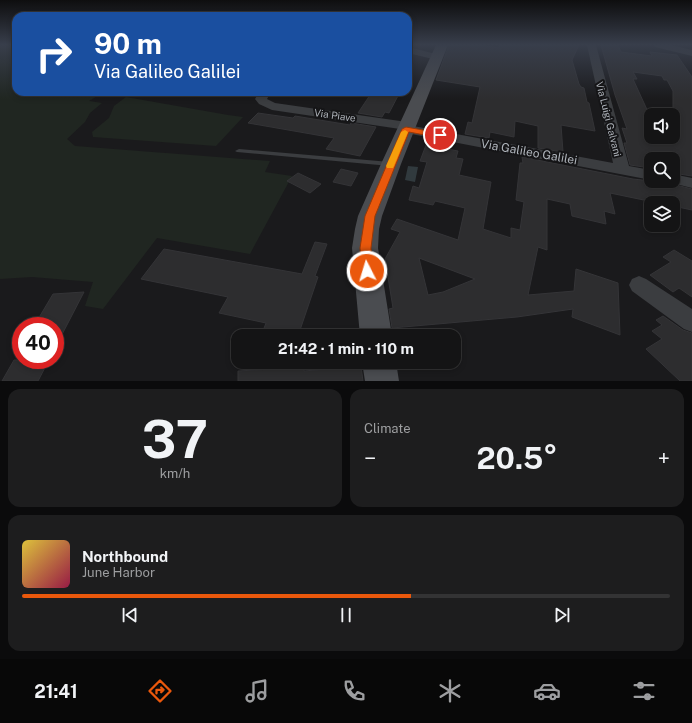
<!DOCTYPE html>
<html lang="en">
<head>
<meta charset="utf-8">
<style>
  body { margin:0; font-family:"Public Sans",sans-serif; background:#1d1d1e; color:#f1f3f6; height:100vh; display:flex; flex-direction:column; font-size:15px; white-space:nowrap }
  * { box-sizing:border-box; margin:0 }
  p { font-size:13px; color:#9d9ea0 }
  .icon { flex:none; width:22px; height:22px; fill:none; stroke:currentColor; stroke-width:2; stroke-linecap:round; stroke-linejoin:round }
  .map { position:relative; height:381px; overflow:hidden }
  .details { display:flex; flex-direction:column; gap:8px; padding:8px; background:#0b0b0c; flex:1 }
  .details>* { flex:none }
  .guide { position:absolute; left:12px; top:12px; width:400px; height:84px; border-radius:12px; box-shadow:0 2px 6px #0003,0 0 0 1px #333334; background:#1a4fa0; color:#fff; overflow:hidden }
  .controls { position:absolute; left:644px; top:108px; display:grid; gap:8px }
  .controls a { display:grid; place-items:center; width:36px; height:36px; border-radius:8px; background:#141415; box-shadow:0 2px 6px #0003,0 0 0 1px #333334; font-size:20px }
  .speed { position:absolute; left:12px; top:317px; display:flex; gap:8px; font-size:20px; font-weight:700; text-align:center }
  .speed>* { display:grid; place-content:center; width:52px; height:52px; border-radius:50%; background:#141415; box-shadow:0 2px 6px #0003,0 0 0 1px #333334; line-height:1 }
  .speed .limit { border:6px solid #d22; background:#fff; color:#111 }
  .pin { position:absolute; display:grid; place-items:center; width:34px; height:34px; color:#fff; margin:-17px; border:2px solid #fff; border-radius:50%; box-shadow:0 1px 4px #0007 }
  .me { position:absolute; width:44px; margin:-22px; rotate:355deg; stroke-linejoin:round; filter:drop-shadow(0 0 3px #0008) }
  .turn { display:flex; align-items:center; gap:14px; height:84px; padding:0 16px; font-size:18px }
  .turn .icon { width:52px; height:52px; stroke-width:2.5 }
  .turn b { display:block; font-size:28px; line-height:34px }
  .big { font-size:30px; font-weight:700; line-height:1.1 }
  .details .tile { flex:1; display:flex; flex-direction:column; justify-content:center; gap:6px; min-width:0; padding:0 14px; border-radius:12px; background:#1d1d1e }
  .details .dial { align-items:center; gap:0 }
  .dial b { font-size:52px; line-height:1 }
  .song { display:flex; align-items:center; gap:12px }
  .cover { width:48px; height:48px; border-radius:6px; background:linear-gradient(135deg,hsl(50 70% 55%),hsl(340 70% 35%)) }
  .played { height:4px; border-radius:2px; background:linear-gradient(90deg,#ea580c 60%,#333334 60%) }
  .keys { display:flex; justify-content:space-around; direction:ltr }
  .heat { display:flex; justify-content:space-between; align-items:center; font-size:22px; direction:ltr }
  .details .tiles { flex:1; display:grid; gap:8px; grid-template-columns:1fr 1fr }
  .tile:last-child { grid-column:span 2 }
  .trip { position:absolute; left:231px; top:329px; width:230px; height:40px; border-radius:12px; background:#141415; box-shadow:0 2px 6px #0003,0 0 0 1px #333334; font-weight:700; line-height:40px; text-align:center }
  .dock { display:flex; height:64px; justify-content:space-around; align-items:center; background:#080808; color:#9d9ea0 }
  .dock .icon { width:28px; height:28px }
  .dock .selected { color:#ea580c }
  .dock b { font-size:18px; color:#f1f3f6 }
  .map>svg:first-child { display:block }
  .green { fill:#202621 }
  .water { fill:#313a3e }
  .building { fill:#2d2d2f; stroke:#343437; fill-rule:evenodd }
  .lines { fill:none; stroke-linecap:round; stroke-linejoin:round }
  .lane { fill:#3b3d40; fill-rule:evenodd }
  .street { fill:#3b3d40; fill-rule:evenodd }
  .secondary { fill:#4a4c50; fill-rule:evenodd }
  .route { fill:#ea580c; stroke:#983908 }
  .slow { fill:#f59e0b }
  .labels { text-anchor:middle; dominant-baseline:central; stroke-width:4; stroke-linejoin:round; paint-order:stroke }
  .far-street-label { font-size:10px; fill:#aeb3ba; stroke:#151517 }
  .street-label { font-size:12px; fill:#aeb3ba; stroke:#151517 }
</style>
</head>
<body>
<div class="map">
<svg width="692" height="381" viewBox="0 0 692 381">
  <rect width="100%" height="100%" fill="#1a1a1c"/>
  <g class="green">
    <polygon points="0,45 16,45 16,92 104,92 89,101 102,103 90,113 85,122 67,139 75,146 270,161 265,172 292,176 250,254 157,238 103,309 85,306 93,282 32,277 0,279"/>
    <polygon points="126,97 228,115 243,117 216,146 93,137 92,132 109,118 114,106"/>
  </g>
  <polygon class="water" points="408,166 418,167 415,182 405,180"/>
  <g class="building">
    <polygon points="449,45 479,45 499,48 499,45 579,45 572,60 579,84 581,87 584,88 587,102 589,103 595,131 561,125 563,152 538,148 538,126 515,121 514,137 490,132 489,138 465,134 468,122 472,123 480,87 436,80"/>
    <path d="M601,45h17l3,7 31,4 -2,-4 27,3 15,22v99l-19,-3v-14h-22v9l-21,-3 -6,-22h3l-5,-15 5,1 -12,-34zM633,72l29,4 2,4h3l6,11v46h-22v-22h3l-5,-1 -16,-35h4z"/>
    <polygon points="372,92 400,92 389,113 385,112 382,117 358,113"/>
    <polygon points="258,113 293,118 295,116 350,125 351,123 376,127 360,156 326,149 334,138 248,123"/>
    <path d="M426,145l32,6 -2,7 7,1 -4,16 32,7 -8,47 28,9v-10l9,2 4,-28 -8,-2 4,-37h3l-1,-6 111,22 18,2h15l2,2 24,6v21l-19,-4v-3h-15l-48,-10 5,21 -11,-3 2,13 -34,-8 -2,-12 -23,-5v51l-9,-3 -10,48 46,-4 2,-22 42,14 2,52 -48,-18 1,-8 -56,8 -125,11 -3,-19 4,-1 -8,-49 15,-27 -9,-3 6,-10 61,21 7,-32 -30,-7 -2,4 -24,-5 4,-14 6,2 8,-26 -7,-1zM419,258l56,21 -32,13 -15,3z"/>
    <polygon points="341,169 358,173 351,186 333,182"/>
    <polygon points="298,173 321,184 310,193 287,181"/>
    <polygon points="315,242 327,244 315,276 318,277 298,336 261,336 266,323 219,313 228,297 141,279 164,249 302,274"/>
    <polygon points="674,250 692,261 692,297 679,288 673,292 650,275 671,262 663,257"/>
    <polygon points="84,292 55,348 55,326 34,326 53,294"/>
    <polygon points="663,316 683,330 692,333 692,381 680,381 646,349 662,339 652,331 662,325 656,320"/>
    <polygon points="14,360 49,360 38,381 2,381"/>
    <polygon points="361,366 363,381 238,381 238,371 304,367 304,371"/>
  </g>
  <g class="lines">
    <polygon class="lane" points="239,149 390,162 394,164 390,166 237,152 235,151"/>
    <g class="street">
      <polygon points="587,45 596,45 629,166 651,170 651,180 406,133 401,132 400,129 272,110 259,104 255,99 259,92 271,92 267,99 275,103 407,122 412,123 413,126 613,163"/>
      <polygon points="654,45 671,45 692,50 692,56 655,47"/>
      <polygon points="408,47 440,55 442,57 437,60 408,53"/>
      <polygon points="673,174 692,178 692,188 668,182 667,181 673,181"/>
      <polygon points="639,276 646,279 692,309 692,332 684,329 632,291 629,285 632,279"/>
    </g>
    <g class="secondary">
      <polygon points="436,45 448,45 401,164 382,216 379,229 378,248 392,336 360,336 352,248 355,229 358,216 381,164"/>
      <polygon points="362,362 396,362 399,381 365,381"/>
    </g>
  </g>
  <linearGradient id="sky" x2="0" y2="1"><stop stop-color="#0e0e0f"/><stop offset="0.45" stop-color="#383e4b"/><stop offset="1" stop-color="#383e4b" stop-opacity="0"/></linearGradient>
  <rect width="692" height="99" fill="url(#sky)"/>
  <polygon class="route" points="406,127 440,133 444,135 440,138 409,132 375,216 371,248 373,271 371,274 367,276 363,274 362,271 360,248 365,216 402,129"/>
  <polygon class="slow" points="405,130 408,132 394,166 393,168 387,168 386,166 401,132"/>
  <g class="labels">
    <g class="far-street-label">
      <text transform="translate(335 115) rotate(8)">Via Piave</text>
      <text transform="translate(609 119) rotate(76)">Via Luigi Galvani</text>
    </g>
    <g class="street-label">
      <text transform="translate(529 152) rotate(10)">Via Galileo Galilei</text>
    </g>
  </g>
</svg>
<div class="controls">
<a><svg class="icon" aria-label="sound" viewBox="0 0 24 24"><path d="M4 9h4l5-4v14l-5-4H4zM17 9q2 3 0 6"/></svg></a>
<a><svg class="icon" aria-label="search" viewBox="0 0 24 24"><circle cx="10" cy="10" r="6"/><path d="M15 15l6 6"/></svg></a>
<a><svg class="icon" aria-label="layers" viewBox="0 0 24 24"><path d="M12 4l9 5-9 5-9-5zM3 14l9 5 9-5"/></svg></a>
</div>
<div class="speed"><div class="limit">40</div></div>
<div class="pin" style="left:440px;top:135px;background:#d93025"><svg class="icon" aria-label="arrive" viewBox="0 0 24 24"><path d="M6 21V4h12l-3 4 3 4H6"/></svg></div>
<svg class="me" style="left:367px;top:271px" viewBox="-20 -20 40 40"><circle r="17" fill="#ea580c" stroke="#fff" stroke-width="3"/><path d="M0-11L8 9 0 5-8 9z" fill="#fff"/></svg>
<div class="trip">21:42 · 1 min · 110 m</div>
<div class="guide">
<div class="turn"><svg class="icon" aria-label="right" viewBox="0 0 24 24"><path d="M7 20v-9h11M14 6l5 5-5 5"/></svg><div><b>90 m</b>Via Galileo Galilei</div></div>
</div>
</div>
<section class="details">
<div class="tiles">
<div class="tile dial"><b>37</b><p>km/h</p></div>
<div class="tile"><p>Climate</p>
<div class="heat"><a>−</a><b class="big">20.5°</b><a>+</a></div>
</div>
<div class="tile">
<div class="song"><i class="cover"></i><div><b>Northbound</b><p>June Harbor</p></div></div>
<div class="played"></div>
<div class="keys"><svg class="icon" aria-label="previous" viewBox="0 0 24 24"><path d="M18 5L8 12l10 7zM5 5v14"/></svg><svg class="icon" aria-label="pause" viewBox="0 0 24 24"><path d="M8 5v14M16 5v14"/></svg><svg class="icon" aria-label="next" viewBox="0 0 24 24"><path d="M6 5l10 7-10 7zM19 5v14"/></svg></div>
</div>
</div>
</section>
<nav class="dock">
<b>21:41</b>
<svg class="icon selected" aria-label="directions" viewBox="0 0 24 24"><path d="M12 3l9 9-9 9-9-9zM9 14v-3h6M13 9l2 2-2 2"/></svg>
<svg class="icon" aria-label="music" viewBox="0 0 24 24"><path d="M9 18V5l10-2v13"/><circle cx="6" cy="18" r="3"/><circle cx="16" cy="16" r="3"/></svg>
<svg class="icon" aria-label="phone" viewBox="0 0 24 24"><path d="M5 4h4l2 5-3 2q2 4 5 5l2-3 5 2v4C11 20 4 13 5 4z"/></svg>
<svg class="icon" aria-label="climate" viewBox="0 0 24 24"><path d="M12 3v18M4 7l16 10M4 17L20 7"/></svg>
<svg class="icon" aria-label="car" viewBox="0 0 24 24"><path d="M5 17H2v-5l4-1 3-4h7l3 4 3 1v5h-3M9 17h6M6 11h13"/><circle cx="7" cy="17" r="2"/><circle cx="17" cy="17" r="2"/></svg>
<svg class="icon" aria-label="filters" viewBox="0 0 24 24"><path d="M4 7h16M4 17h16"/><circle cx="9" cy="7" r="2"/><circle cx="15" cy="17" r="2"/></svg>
</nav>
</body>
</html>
